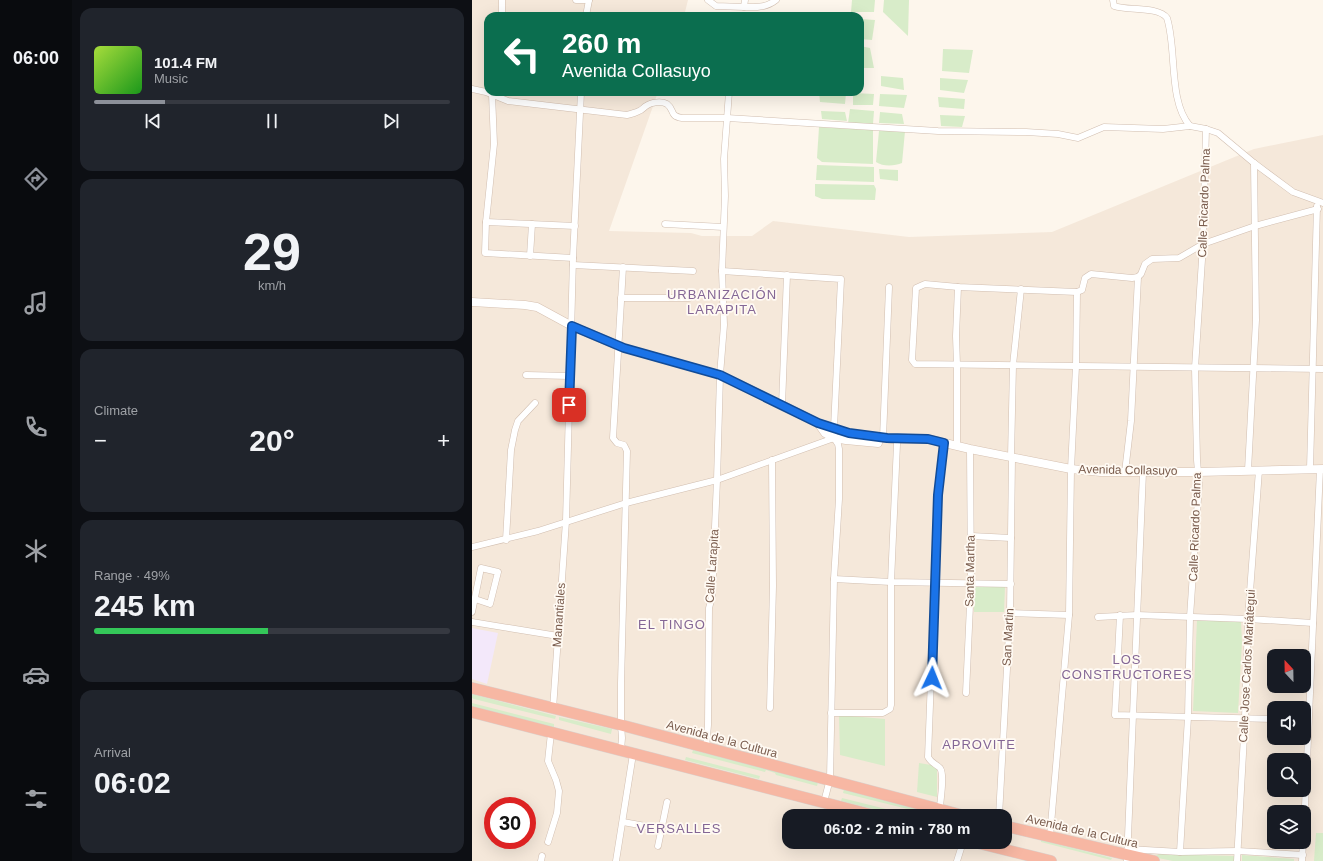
<!DOCTYPE html>
<html lang="en">
<head>
<meta charset="utf-8">
<style>
  body { margin:0; font-family:Arial,sans-serif; background:#20242c; color:#f1f3f6; height:100vh; display:flex; flex-direction:column; font-size:15px; white-space:nowrap }
  * { box-sizing:border-box; margin:0 }
  p { font-size:13px; color:#9ea1a6 }
  .icon { flex:none; width:22px; height:22px; fill:none; stroke:currentColor; stroke-width:2; stroke-linecap:round; stroke-linejoin:round }
  .map { position:relative; flex:1; overflow:hidden }
  .details { display:flex; flex-direction:column; gap:8px; padding:8px; background:#0d0f14; width:400px }
  .details>* { flex:none }
  .guide { position:absolute; left:12px; top:12px; width:380px; height:84px; border-radius:12px; box-shadow:0 4px 16px #0002; background:#0b6e4f; color:#fff; overflow:hidden }
  .needle { width:26px; rotate:338deg }
  .controls { position:absolute; left:795px; top:649px; display:grid; gap:8px }
  .controls a { display:grid; place-items:center; width:44px; height:44px; border-radius:8px; background:#171b24; box-shadow:0 4px 16px #0002; font-size:20px }
  .speed { position:absolute; left:12px; top:797px; display:flex; gap:8px; font-size:20px; font-weight:700; text-align:center }
  .speed>* { display:grid; place-content:center; width:52px; height:52px; border-radius:50%; background:#171b24; box-shadow:0 4px 16px #0002; line-height:1 }
  .speed .limit { border:6px solid #d22; background:#fff; color:#111 }
  .pin { position:absolute; display:grid; place-items:center; width:34px; height:34px; color:#fff; margin:-17px; border-radius:8px; box-shadow:0 2px 6px #0006 }
  .me { position:absolute; width:44px; margin:-22px; rotate:2deg; stroke-linejoin:round; filter:drop-shadow(0 0 3px #0008) }
  .turn { display:flex; align-items:center; gap:14px; height:84px; padding:0 12px; font-size:18px }
  .turn .icon { width:52px; height:52px; stroke-width:2.5 }
  .turn b { display:block; font-size:28px; line-height:34px }
  .big { font-size:30px; font-weight:700; line-height:1.1 }
  .details .widget { flex:1; display:flex; flex-direction:column; justify-content:center; gap:6px; min-width:0; padding:0 14px; border-radius:12px; background:#20242c }
  .details .dial { align-items:center; gap:0 }
  .dial b { font-size:52px; line-height:1 }
  .song { display:flex; align-items:center; gap:12px }
  .cover { width:48px; height:48px; border-radius:6px; background:linear-gradient(135deg,hsl(80 70% 55%),hsl(120 70% 35%)) }
  .played { height:4px; border-radius:2px; background:linear-gradient(90deg,#8c9099 20%,#363941 20%) }
  .keys { display:flex; justify-content:space-around; direction:ltr }
  .heat { display:flex; justify-content:space-between; align-items:center; font-size:22px; direction:ltr }
  .charge { height:6px; border-radius:3px; background:linear-gradient(90deg,#34c759 49%,#363941 0) }
  .trip { position:absolute; left:310px; top:809px; width:230px; height:40px; border-radius:12px; background:#171b24; box-shadow:0 4px 16px #0002; font-weight:700; line-height:40px; text-align:center }
  main { display:flex; flex:1; min-height:0 }
  .tabs { display:flex; flex-direction:column; width:72px; justify-content:space-around; align-items:center; background:#090b0e; color:#9ea1a6 }
  .tabs .icon { width:28px; height:28px }
  .tabs .active { color:#8c9099 }
  .tabs b { font-size:18px; color:#f1f3f6 }
  .map>svg:first-child { display:block }
  .residential { fill:#f5e8da; fill-rule:evenodd }
  .education { fill:#f3e8fa }
  .green { fill:#d8ecc9 }
  .lines { fill:none; stroke-linecap:round; stroke-linejoin:round }
  .street-casing { stroke:#d1beb0; stroke-width:7 }
  .secondary-casing { stroke:#d6c0b0; stroke-width:9 }
  .highway-casing { stroke:#dad1cd; stroke-width:12 }
  .street { stroke:#fff; stroke-width:6 }
  .secondary { stroke:#fff; stroke-width:8 }
  .highway { stroke:#f7b7a3; stroke-width:11 }
  .route-casing { stroke:#114b97; stroke-width:10 }
  .route { stroke:#1a73e8; stroke-width:7 }
  .labels { text-anchor:middle; dominant-baseline:central; stroke-width:3.5; stroke-linejoin:round; paint-order:stroke }
  .street-label { font-size:12px; fill:#7a5c4d; stroke:#fffaf3 }
  .neighbourhood-label { font-size:13px; letter-spacing:1px; fill:#846695; stroke:#fffaf3 }
</style>
</head>
<body>
<main>
<nav class="tabs">
<b>06:00</b>
<svg class="icon active" aria-label="directions" viewBox="0 0 24 24"><path d="M12 3l9 9-9 9-9-9zM9 14v-3h6M13 9l2 2-2 2"/></svg>
<svg class="icon" aria-label="music" viewBox="0 0 24 24"><path d="M9 18V5l10-2v13"/><circle cx="6" cy="18" r="3"/><circle cx="16" cy="16" r="3"/></svg>
<svg class="icon" aria-label="phone" viewBox="0 0 24 24"><path d="M5 4h4l2 5-3 2q2 4 5 5l2-3 5 2v4C11 20 4 13 5 4z"/></svg>
<svg class="icon" aria-label="climate" viewBox="0 0 24 24"><path d="M12 3v18M4 7l16 10M4 17L20 7"/></svg>
<svg class="icon" aria-label="car" viewBox="0 0 24 24"><path d="M5 17H2v-5l4-1 3-4h7l3 4 3 1v5h-3M9 17h6M6 11h13"/><circle cx="7" cy="17" r="2"/><circle cx="17" cy="17" r="2"/></svg>
<svg class="icon" aria-label="filters" viewBox="0 0 24 24"><path d="M4 7h16M4 17h16"/><circle cx="9" cy="7" r="2"/><circle cx="15" cy="17" r="2"/></svg>
</nav>
<section class="details">
<div class="widget">
<div class="song"><i class="cover"></i><div><b>101.4 FM</b><p>Music</p></div></div>
<div class="played"></div>
<div class="keys"><svg class="icon" aria-label="previous" viewBox="0 0 24 24"><path d="M18 5L8 12l10 7zM5 5v14"/></svg><svg class="icon" aria-label="pause" viewBox="0 0 24 24"><path d="M8 5v14M16 5v14"/></svg><svg class="icon" aria-label="next" viewBox="0 0 24 24"><path d="M6 5l10 7-10 7zM19 5v14"/></svg></div>
</div>
<div class="widget dial"><b>29</b><p>km/h</p></div>
<div class="widget"><p>Climate</p>
<div class="heat"><a>−</a><b class="big">20°</b><a>+</a></div>
</div>
<div class="widget"><p>Range · 49%</p><b class="big">245 km</b><div class="charge"></div></div>
<div class="widget"><p>Arrival</p><b class="big">06:02</b></div>
</section>
<div class="map">
<svg width="851" height="861" viewBox="0 0 851 861">
  <rect width="100%" height="100%" fill="#fdf6ec"/>
  <path class="residential" d="M0,0h216l-4,16h-196v76h170l-49,139 82,2 11,3h50l21,-15 136,16 143,-5 202,-83 69,-14v726h-851zM802,656h30v30h-30zM802,708h30v30h-30zM802,760h30v30h-30zM21,806h34v34h-34zM802,812h30v30h-30zM317,816h216v26h-216z"/>
  <polygon class="education" points="0,628 26,633 15,684 0,679"/>
  <g class="green">
    <polygon points="380,0 403,0 402,12 379,12"/>
    <polygon points="412,0 437,0 436,36 411,12"/>
    <polygon points="388,19 403,20 400,40 388,39"/>
    <polygon points="388,46 398,48 402,68 388,68"/>
    <polygon points="471,49 501,50 497,73 470,71"/>
    <polygon points="409,76 431,78 432,90 409,86"/>
    <polygon points="468,78 496,80 492,93 468,90"/>
    <polygon points="347,92 374,93 373,104 348,102"/>
    <polygon points="381,93 402,94 401,105 381,105"/>
    <polygon points="408,94 435,95 432,108 407,106"/>
    <polygon points="466,97 493,99 492,109 467,107"/>
    <polygon points="378,109 402,111 401,124 376,123"/>
    <polygon points="349,111 373,112 375,121 350,119"/>
    <polygon points="408,112 430,114 432,124 407,123"/>
    <polygon points="468,115 493,116 490,127 469,126"/>
    <polygon points="347,127 401,130 401,164 350,162 345,158"/>
    <path d="M407,131h26l-3,32c-7,3 -19,4 -26,-1z"/>
    <polygon points="345,165 402,167 402,182 344,180"/>
    <polygon points="407,169 426,170 426,181 408,179"/>
    <polygon points="343,184 402,185 404,189 403,200 350,199 343,196"/>
    <polygon points="502,586 533,587 532,612 502,612"/>
    <polygon points="725,620 769,622 770,642 766,713 721,711"/>
    <polygon points="0,694 84,716 83,719 2,699 0,698"/>
    <polygon points="0,703 82,724 82,728 0,708"/>
    <polygon points="367,715 413,719 413,766 368,755"/>
    <polygon points="87,717 140,729 139,734 87,720"/>
    <polygon points="221,750 346,782 345,786 304,775 303,773 294,770 293,772 220,753"/>
    <polygon points="214,757 288,776 287,779 213,760"/>
    <polygon points="447,763 465,766 465,797 445,792"/>
    <polygon points="372,789 477,816 464,816 371,793"/>
    <polygon points="370,798 422,811 421,814 369,801"/>
    <polygon points="844,833 851,833 851,861 842,861"/>
    <polygon points="569,840 640,858 639,860 569,842"/>
    <polygon points="687,854 765,856 764,861 701,861 681,857"/>
    <polygon points="770,855 822,859 822,861 770,861"/>
  </g>
  <g class="lines">
    <defs>
      <g id="street">
        <polyline points="104,0 117,0"/>
        <polyline points="236,0 244,6 272,7 273,0"/>
        <path d="M641,0l1,6c14,5 44,0 53,12 10,31 1,83 23,108l16,3 12,4 36,30 39,29 30,11"/>
        <path d="M272,7c13,0 22,1 32,-7"/>
        <polyline points="30,16 30,0"/>
        <polyline points="114,16 117,0"/>
        <path d="M0,89l14,3 22,9 119,14c4,-1 8,-2 12,-4 3,-1 4,-3 7,-5 5,-4 16,-5 21,-2 8,6 2,12 15,14h45l211,13 88,1 32,2 20,4 26,-11 59,2 27,-3"/>
        <polyline points="20,94 22,144 14,222 13,253 101,258"/>
        <polyline points="846,209 783,226 731,244 707,258 680,259 673,264 669,274 666,277 660,278 619,274 613,278 610,290 605,292 486,287 453,284 444,288 440,360 443,364 851,369"/>
        <polyline points="14,222 103,226"/>
        <polyline points="193,224 251,227"/>
        <polyline points="58,256 60,224"/>
        <polyline points="101,265 221,271"/>
        <polyline points="250,271 369,279 362,428 362,438 366,444 367,449 367,499 362,579 358,779 352,802"/>
        <polyline points="149,298 217,298"/>
        <polyline points="54,375 98,376"/>
        <polyline points="310,405 315,275"/>
        <polyline points="411,438 417,287"/>
        <polyline points="485,446 485,365 484,336 486,287"/>
        <polyline points="539,457 541,365 549,289"/>
        <polyline points="838,469 845,206"/>
        <polyline points="776,470 784,320 782,163"/>
        <polyline points="653,472 659,421 666,277"/>
        <polyline points="499,536 539,538"/>
        <polyline points="34,540 39,450 43,430 46,421 63,403"/>
        <polyline points="0,547 66,531 154,503 245,480 362,438"/>
        <polyline points="362,579 419,582 539,584"/>
        <polyline points="0,612 9,568 26,572 18,604 3,599"/>
        <polyline points="538,613 597,615"/>
        <polyline points="648,615 643,715 802,719"/>
        <polyline points="626,617 665,615 776,619 841,623"/>
        <polyline points="0,622 86,636"/>
        <polyline points="494,693 499,583 498,449"/>
        <polyline points="298,708 301,586 300,460"/>
        <polyline points="81,709 94,521 101,258 109,92"/>
        <polyline points="359,713 411,713 418,709 419,705 419,582 425,444"/>
        <polyline points="234,748 236,725 237,608 240,597 245,480 248,375 252,325 250,271 253,196 252,159 257,92"/>
        <polyline points="149,750 150,738 149,725 149,683 155,451 152,445 145,443 141,438 151,267"/>
        <path d="M468,809c0,-9 5,-34 0,-41 -4,-4 -9,-5 -12,-11l10,-262 6,-52"/>
        <polyline points="527,816 538,613 540,458"/>
        <polyline points="151,822 190,829"/>
        <polyline points="832,828 848,469"/>
        <polyline points="578,836 597,615 599,469 604,366 605,292"/>
        <polyline points="76,842 85,813 87,791 84,780 76,761 79,733"/>
        <polyline points="186,846 195,802"/>
        <polyline points="656,849 708,852 766,851 831,855"/>
        <polyline points="708,852 716,717 718,617 727,484 725,460 723,368 731,244 734,129"/>
        <polyline points="69,861 70,856"/>
        <polyline points="144,861 161,754"/>
        <polyline points="485,861 491,842"/>
        <polyline points="655,861 671,472"/>
        <polyline points="765,861 773,718 776,619 787,470"/>
        <polyline points="830,861 831,842"/>
      </g>
      <g id="secondary">
        <polyline points="0,302 53,305 65,307 100,326 152,348 248,375 310,405 346,423 353,433 362,438 374,440 406,443"/>
        <polyline points="346,423 382,435 419,439 456,439 498,449 599,469 629,472 726,472 851,469"/>
      </g>
      <g id="highway">
        <polyline points="0,688 149,725 493,816"/>
        <polyline points="0,712 404,816"/>
        <polyline points="533,826 682,861"/>
        <polyline points="502,842 579,861"/>
      </g>
    </defs>
    <use href="#street" class="street-casing"/>
    <use href="#secondary" class="secondary-casing"/>
    <use href="#highway" class="highway-casing"/>
    <use href="#street" class="street"/>
    <use href="#secondary" class="secondary"/>
    <use href="#highway" class="highway"/>
  </g>
  <g class="lines">
    <defs>
      <polyline id="route" points="97,405 100,326 152,348 248,375 346,423 377,433 415,438 456,439 472,443 466,495 460,678"/>
    </defs>
    <use href="#route" class="route-casing"/>
    <use href="#route" class="route"/>
  </g>
  <g class="labels">
    <g class="street-label">
      <text transform="translate(732 203) rotate(-88)">Calle Ricardo Palma</text>
      <text transform="translate(656 470) rotate(1)">Avenida Collasuyo</text>
      <text transform="translate(723 527) rotate(-88)">Calle Ricardo Palma</text>
      <text transform="translate(240 566) rotate(-86)">Calle Larapita</text>
      <text transform="translate(498 571) rotate(-89)">Santa Martha</text>
      <text transform="translate(87 615) rotate(-86)">Manantiales</text>
      <text transform="translate(536 637) rotate(-87)">San Martin</text>
      <text transform="translate(775 666) rotate(-87)">Calle Jose Carlos Mariátegui</text>
      <text transform="translate(250 739) rotate(15)">Avenida de la Cultura</text>
      <text transform="translate(610 831) rotate(13)">Avenida de la Cultura</text>
    </g>
    <g class="neighbourhood-label">
      <text x="250" y="294">URBANIZACIÓN<tspan x="250" dy="15">LARAPITA</tspan></text>
      <text x="200" y="624">EL TINGO</text>
      <text x="655" y="659">LOS<tspan x="655" dy="15">CONSTRUCTORES</tspan></text>
      <text x="507" y="744">APROVITE</text>
      <text x="207" y="828">VERSALLES</text>
    </g>
  </g>
</svg>
<div class="controls">
<a><svg class="needle" viewBox="-14 -14 28 28"><path d="M0-13l5 13h-10z" fill="#e53935"/><path d="M0 13l5-13h-10z" fill="#9ea1a6"/></svg></a>
<a><svg class="icon" aria-label="sound" viewBox="0 0 24 24"><path d="M4 9h4l5-4v14l-5-4H4zM17 9q2 3 0 6"/></svg></a>
<a><svg class="icon" aria-label="search" viewBox="0 0 24 24"><circle cx="10" cy="10" r="6"/><path d="M15 15l6 6"/></svg></a>
<a><svg class="icon" aria-label="layers" viewBox="0 0 24 24"><path d="M12 4l9 5-9 5-9-5zM3 14l9 5 9-5"/></svg></a>
</div>
<div class="speed"><div class="limit">30</div></div>
<div class="pin" style="left:97px;top:405px;background:#d93025"><svg class="icon" aria-label="arrive" viewBox="0 0 24 24"><path d="M6 21V4h12l-3 4 3 4H6"/></svg></div>
<svg class="me" style="left:460px;top:678px" viewBox="-20 -20 40 40"><path d="M0-17L14 15 0 8-14 15z" fill="#1a73e8" stroke="#fff" stroke-width="4"/></svg>
<div class="trip">06:02 · 2 min · 780 m</div>
<div class="guide">
<div class="turn"><svg class="icon" aria-label="left" viewBox="0 0 24 24"><path d="M17 20v-9H6M10 6l-5 5 5 5"/></svg><div><b>260 m</b>Avenida Collasuyo</div></div>
</div>
</div>
</main>
</body>
</html>
